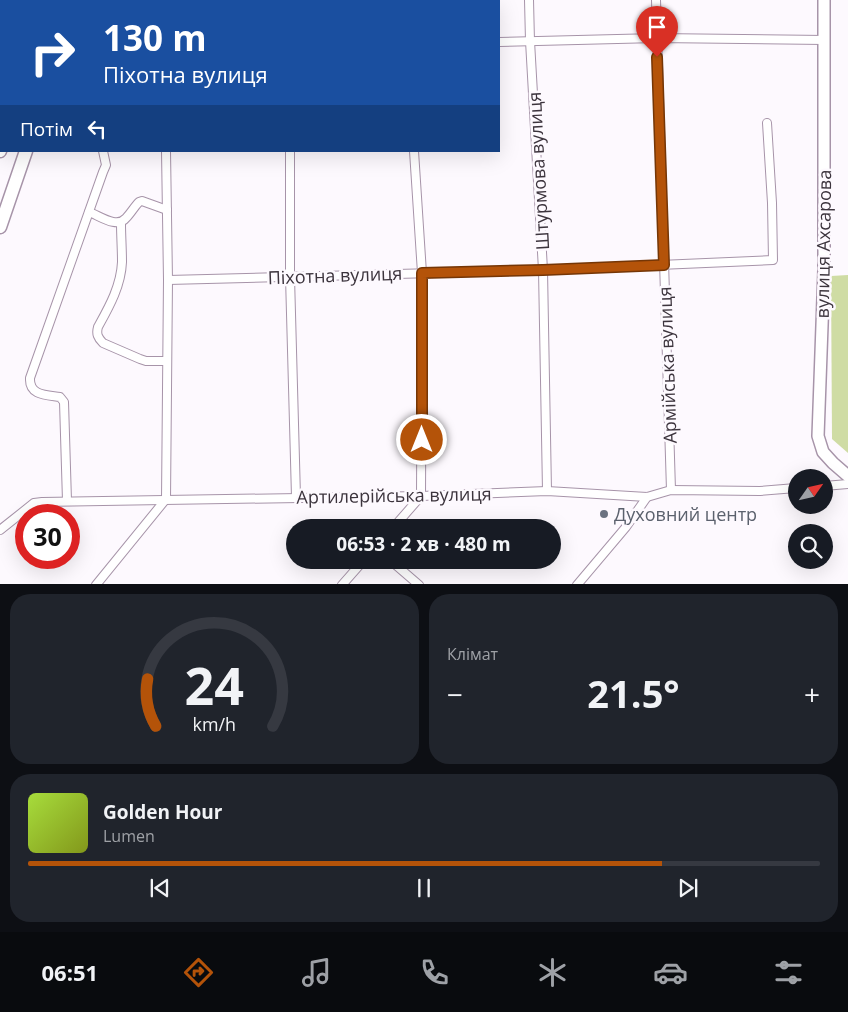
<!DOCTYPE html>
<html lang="uk">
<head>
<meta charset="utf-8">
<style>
  body { margin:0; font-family:"Open Sans",sans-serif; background:#20242c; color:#f1f3f6; height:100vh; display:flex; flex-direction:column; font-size:19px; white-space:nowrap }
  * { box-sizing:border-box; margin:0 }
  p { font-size:16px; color:#9ea1a6 }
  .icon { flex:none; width:28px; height:28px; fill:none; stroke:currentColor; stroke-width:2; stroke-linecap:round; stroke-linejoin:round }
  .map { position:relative; height:584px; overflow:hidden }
  .drawer { display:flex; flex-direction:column; gap:10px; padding:10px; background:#0d0f14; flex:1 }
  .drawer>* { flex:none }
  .banner { position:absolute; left:0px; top:0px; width:500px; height:152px; box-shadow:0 5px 20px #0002; background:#1a4fa0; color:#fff; overflow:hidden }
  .needle { width:32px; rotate:56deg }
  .fabs { position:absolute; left:788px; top:469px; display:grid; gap:10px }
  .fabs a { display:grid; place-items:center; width:45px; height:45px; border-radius:50%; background:#171b24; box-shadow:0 5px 20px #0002; font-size:25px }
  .speed { position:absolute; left:15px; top:504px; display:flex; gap:10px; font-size:25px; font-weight:700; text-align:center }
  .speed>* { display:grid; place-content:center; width:65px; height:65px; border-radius:50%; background:#171b24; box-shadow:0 5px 20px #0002; line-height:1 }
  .speed .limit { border:8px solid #d22; background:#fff; color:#111 }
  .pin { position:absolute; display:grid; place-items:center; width:42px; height:42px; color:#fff; margin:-51px -21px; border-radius:50% 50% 50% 0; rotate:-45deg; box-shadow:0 0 5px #0007 }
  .pin .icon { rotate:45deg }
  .me { position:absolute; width:55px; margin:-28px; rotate:0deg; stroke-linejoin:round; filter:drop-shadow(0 0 4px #0008) }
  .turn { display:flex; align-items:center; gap:18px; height:105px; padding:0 20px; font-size:22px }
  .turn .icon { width:65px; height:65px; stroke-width:2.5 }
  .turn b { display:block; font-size:35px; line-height:42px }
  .then { display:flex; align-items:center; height:48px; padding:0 20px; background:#0003; gap:10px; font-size:19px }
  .big { font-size:38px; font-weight:700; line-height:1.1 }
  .drawer .card { flex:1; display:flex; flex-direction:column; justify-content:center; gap:8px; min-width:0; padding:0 18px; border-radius:20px; background:#20242c }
  .drawer .dial { align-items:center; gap:0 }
  .dial svg { height:130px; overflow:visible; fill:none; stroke:#363941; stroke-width:7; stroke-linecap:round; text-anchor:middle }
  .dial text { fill:#f1f3f6; stroke:none }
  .song { display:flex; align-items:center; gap:15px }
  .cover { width:60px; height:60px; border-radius:8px; background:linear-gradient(135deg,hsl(80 70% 55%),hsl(70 70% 35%)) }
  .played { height:5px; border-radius:2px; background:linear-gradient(90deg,#b45309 80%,#363941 80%) }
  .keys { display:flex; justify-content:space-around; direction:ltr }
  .heat { display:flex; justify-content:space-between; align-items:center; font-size:28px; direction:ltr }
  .drawer .tiles { flex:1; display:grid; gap:10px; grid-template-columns:1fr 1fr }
  .card:last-child { grid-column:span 2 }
  .trip { position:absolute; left:286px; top:519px; width:275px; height:50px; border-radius:25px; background:#171b24; box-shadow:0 5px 20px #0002; font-weight:700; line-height:50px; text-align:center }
  .tabs { display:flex; height:80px; justify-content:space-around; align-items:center; background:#090b0e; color:#9ea1a6 }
  .tabs .icon { width:35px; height:35px }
  .tabs .active { color:#b45309 }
  .tabs b { font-size:22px; color:#f1f3f6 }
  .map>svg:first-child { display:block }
  .green { fill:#cfdca4 }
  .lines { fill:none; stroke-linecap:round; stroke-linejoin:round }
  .street-casing { stroke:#a794a9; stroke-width:10 }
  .secondary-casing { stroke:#a794a9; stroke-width:14 }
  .primary-casing { stroke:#a794a9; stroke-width:15 }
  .street { stroke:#fff; stroke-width:8 }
  .secondary { stroke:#fff; stroke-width:11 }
  .primary { stroke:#fff; stroke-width:12 }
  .tram { stroke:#686169; stroke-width:1 }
  .route-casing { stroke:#753606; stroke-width:12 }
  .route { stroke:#b45309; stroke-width:9 }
  .worship-dot { fill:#6b7280; stroke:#fdf9fe; stroke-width:2 }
  .labels { text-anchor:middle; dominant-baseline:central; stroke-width:5; stroke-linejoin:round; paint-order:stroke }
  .street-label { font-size:18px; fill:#3c343d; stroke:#fdf9fe }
  .worship-label { font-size:18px; fill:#5b616d; stroke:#fdf9fe; text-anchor:start }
</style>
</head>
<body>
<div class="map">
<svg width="848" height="585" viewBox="0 0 848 585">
  <rect width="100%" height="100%" fill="#fdf9fe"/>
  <polygon class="green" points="848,275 848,453 832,439 831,276"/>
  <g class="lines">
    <defs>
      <g id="street">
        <polyline points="287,0 287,1"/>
        <polyline points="406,0 406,1"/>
        <polyline points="529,0 530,41 543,270 547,491"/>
        <polyline points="656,0 671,490"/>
        <polyline points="499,42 657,38 825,40"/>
        <polyline points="290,151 290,277 296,497"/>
        <path d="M89,212c11,4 28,17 37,6 5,-5 8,-11 13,-16l3,-1 25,9"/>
        <path d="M121,223c0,13 1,26 1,39 -1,24 -13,45 -24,65 -2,7 0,11 5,16l37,16 6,2h21"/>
        <polyline points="168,280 543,270 773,260 772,203 767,123"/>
        <polyline points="824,486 848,484"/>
        <path d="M67,501l-3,-99 -4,-5c-13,-2 -31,-1 -30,-19l73,-206 3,-7 -3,-14"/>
        <polyline points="393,528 421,496 422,273 414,151"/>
        <polyline points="0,530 34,503 42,502 421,496 547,491 647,497 671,490 760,491 796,488"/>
        <polyline points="390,560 419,585"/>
        <polyline points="96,585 166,499 168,280 166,151"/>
        <polyline points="342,585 364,560"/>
        <polyline points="577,585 626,527 647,497"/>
      </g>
      <polyline id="secondary" points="824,0 824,270 818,436 823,452 833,463 848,476"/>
      <g id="primary">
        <polyline points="50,1 50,0"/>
        <polyline points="76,1 76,0"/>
        <polyline points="0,151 1,147"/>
        <polyline points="0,227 26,151"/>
      </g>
    </defs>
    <use href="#street" class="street-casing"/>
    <use href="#secondary" class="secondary-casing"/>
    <use href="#primary" class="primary-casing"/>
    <use href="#street" class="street"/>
    <use href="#secondary" class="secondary"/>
    <use href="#primary" class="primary"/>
    <g class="tram">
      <polyline points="26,1 26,0"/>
      <polyline points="0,75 1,71"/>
      <polyline points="0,93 1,90"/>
    </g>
  </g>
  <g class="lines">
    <defs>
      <polyline id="route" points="422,440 422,273 543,270 664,265 657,57"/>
    </defs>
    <use href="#route" class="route-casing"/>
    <use href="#route" class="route"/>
  </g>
  <circle class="worship-dot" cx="604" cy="514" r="5"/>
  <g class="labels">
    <g class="street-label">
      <text transform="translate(538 171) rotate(-93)">Штурмова вулиця</text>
      <text transform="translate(823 244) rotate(-89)">вулиця Ахсарова</text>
      <text transform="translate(335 275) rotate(-2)">Піхотна вулиця</text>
      <text transform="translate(667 365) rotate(-92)">Армійська вулиця</text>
      <text transform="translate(394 495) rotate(-1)">Артилерійська вулиця</text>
    </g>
    <g class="worship-label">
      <text x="614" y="514">Духовний центр</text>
    </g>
  </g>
</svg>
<div class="fabs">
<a><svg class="needle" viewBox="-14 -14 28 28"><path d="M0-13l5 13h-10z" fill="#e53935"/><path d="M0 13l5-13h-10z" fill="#9ea1a6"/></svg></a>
<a><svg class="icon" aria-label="search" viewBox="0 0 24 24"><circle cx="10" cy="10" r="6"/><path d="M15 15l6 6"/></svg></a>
</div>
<div class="speed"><div class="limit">30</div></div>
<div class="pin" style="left:657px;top:57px;background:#d93025"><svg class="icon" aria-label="arrive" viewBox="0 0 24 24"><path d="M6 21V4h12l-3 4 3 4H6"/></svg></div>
<svg class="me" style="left:422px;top:440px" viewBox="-20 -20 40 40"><circle r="17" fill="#b45309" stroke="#fff" stroke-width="3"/><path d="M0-11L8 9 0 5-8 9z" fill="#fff"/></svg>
<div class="trip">06:53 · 2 хв · 480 m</div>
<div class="banner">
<div class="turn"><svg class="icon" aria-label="right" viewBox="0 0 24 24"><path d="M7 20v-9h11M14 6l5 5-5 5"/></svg><div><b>130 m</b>Піхотна вулиця</div></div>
<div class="then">Потім<svg class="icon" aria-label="left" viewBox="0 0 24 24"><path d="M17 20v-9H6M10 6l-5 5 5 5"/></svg></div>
</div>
</div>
<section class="drawer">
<div class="tiles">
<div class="card dial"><svg viewBox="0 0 100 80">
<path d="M14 69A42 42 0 1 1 86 69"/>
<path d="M14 69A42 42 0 0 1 9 40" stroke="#b45309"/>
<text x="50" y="56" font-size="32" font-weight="700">24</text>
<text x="50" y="72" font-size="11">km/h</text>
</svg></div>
<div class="card"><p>Клімат</p>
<div class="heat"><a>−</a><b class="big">21.5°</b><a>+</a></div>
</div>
<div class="card">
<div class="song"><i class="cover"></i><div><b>Golden Hour</b><p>Lumen</p></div></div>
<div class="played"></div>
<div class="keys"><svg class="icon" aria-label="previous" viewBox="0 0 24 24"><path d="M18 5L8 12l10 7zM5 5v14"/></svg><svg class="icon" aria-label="pause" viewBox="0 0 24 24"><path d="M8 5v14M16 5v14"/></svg><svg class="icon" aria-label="next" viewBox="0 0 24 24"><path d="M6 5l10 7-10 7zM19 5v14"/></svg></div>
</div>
</div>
</section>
<nav class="tabs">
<b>06:51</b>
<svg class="icon active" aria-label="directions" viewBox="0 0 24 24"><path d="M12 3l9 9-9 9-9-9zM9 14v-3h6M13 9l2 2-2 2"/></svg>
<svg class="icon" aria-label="music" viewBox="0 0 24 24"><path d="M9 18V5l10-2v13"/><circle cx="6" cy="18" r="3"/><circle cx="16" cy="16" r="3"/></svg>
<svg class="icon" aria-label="phone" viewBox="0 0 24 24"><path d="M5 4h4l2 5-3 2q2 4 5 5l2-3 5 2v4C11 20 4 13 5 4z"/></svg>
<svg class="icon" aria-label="climate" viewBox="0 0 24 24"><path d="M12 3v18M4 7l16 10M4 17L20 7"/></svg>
<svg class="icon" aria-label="car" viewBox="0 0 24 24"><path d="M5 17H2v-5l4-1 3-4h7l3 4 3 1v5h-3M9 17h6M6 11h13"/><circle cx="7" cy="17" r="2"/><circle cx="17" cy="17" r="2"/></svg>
<svg class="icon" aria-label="filters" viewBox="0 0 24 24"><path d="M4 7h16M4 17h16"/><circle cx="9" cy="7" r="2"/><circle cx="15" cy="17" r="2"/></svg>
</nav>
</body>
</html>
